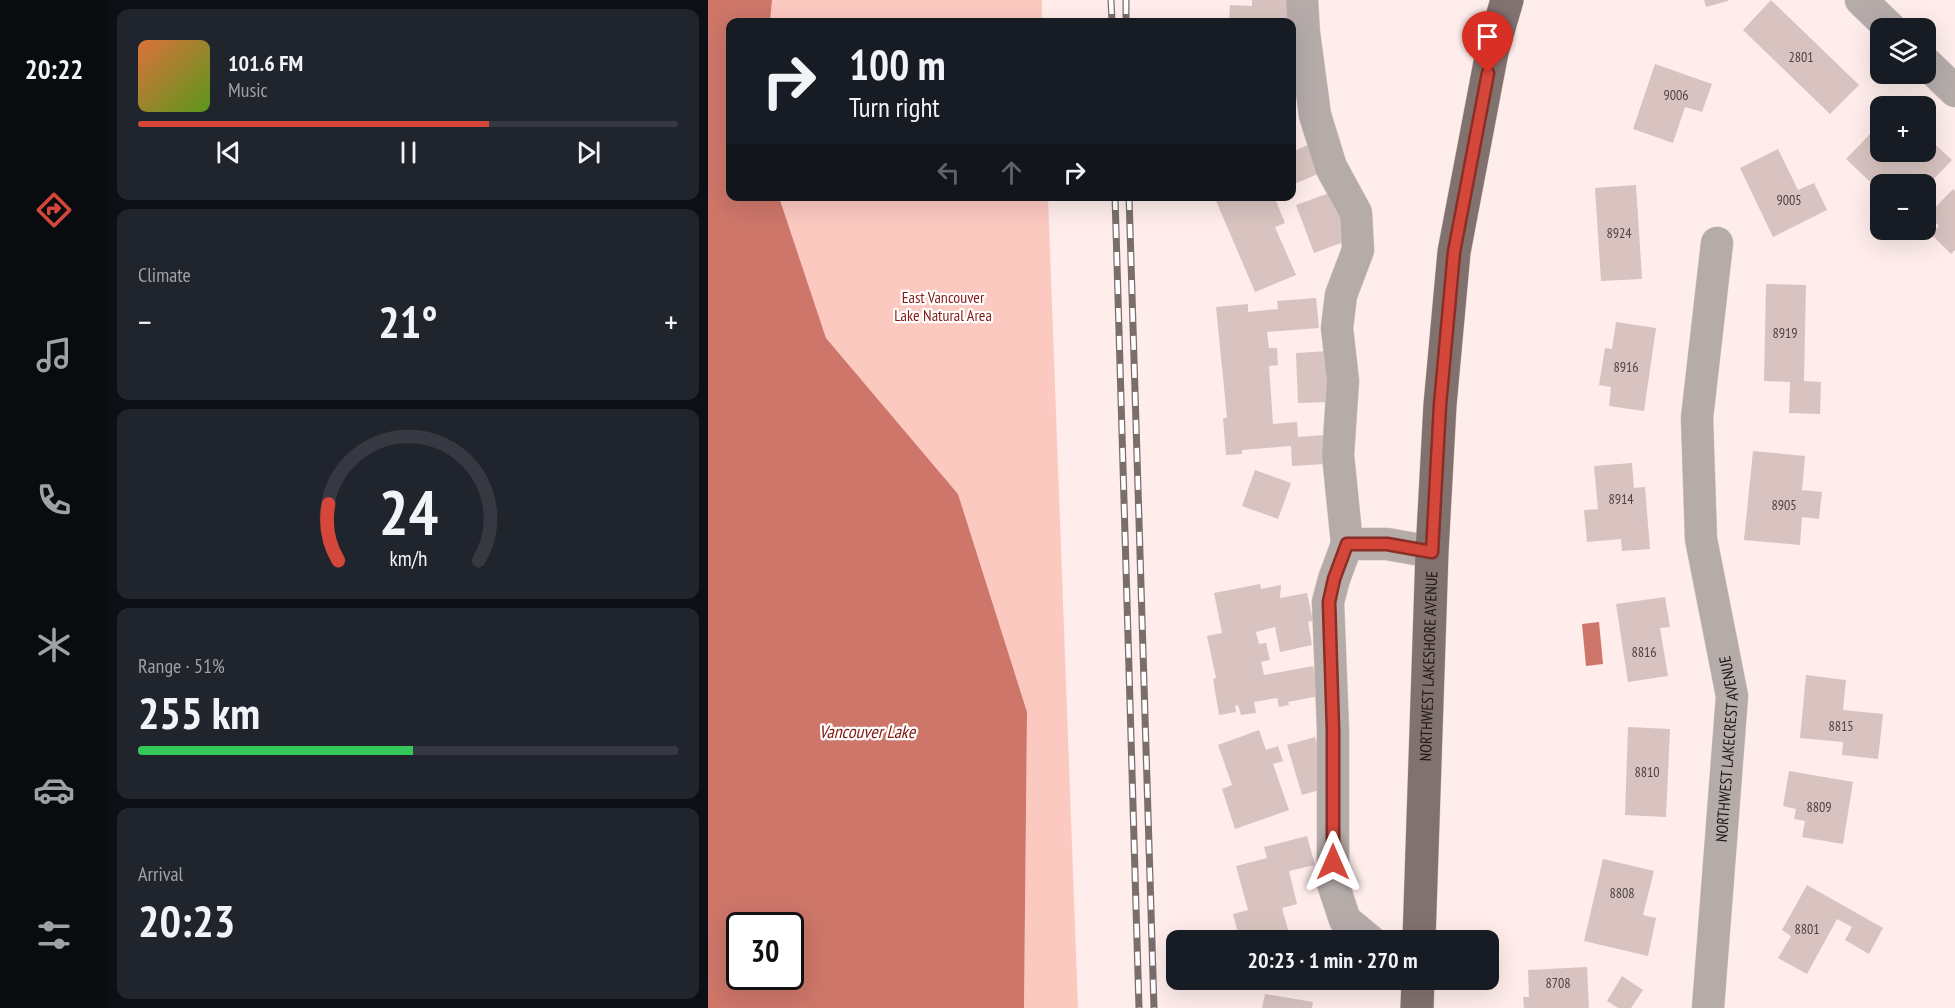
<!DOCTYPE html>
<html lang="en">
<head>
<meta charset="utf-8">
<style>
  body { margin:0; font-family:"PT Sans Narrow",sans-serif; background:#20242c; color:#f1f3f6; height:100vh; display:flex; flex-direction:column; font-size:22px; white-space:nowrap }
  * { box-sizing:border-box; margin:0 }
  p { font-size:20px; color:#9ea1a6 }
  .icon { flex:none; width:33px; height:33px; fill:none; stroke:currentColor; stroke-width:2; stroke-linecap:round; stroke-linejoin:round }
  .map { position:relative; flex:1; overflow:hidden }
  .details { display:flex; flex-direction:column; gap:9px; padding:9px; background:#0d0f14; width:600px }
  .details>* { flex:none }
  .top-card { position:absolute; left:18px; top:18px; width:570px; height:183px; border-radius:12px; box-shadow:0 6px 24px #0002; background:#171b24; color:#f1f3f6; overflow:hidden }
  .tools { position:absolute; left:1162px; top:18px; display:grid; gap:12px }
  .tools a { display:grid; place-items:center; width:66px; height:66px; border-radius:12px; background:#171b24; box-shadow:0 6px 24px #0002; font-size:30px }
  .speed { position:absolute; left:18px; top:912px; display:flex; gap:12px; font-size:30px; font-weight:700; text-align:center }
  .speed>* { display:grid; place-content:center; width:78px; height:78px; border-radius:50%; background:#171b24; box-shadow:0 6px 24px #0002; line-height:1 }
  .speed .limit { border:3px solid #111; border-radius:9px; background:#fff; color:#111 }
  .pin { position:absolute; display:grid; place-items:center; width:51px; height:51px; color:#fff; margin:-62px -26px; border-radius:50% 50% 50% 0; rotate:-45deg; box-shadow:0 0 6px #0007 }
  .pin .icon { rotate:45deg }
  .me { position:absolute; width:66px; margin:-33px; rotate:0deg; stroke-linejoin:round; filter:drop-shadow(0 0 4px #0008) }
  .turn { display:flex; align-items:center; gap:21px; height:126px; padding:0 24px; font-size:27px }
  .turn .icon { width:78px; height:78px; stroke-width:2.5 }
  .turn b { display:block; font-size:42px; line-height:51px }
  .lanes { display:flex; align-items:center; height:57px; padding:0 24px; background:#0003; justify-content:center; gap:30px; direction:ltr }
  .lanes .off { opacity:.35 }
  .big { font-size:45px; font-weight:800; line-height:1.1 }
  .details .tile { flex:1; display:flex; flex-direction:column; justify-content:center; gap:9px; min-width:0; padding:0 21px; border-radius:12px; background:#20242c }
  .details .dial { align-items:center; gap:0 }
  .dial svg { height:156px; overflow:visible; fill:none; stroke:#363941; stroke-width:7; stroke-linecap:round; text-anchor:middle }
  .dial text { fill:#f1f3f6; stroke:none }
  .song { display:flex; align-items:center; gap:18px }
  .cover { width:72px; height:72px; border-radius:9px; background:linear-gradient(135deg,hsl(20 70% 55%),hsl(90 70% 35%)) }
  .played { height:6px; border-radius:3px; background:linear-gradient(90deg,#d5473a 65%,#363941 65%) }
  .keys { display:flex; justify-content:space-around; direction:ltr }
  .heat { display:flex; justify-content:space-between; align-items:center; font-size:33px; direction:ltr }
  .charge { height:9px; border-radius:4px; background:linear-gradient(90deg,#34c759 51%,#363941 0) }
  .trip { position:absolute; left:458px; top:930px; width:333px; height:60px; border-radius:12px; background:#171b24; box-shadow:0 6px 24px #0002; font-weight:800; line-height:60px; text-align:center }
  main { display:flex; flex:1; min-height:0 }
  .dock { display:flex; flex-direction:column; width:108px; justify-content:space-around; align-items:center; background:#090b0e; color:#9ea1a6 }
  .dock .icon { width:42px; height:42px }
  .dock .on { color:#d5473a }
  .dock b { font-size:27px; color:#f1f3f6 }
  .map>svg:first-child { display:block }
  .green { fill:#fcc9c1 }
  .water { fill:#ce766a; fill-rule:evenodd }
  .building { fill:#d8c3c0 }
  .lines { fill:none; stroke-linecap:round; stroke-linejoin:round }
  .minor-casing { stroke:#dacbc8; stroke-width:33 }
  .major-casing { stroke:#dacbc8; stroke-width:34 }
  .minor { stroke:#b5acaa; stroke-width:32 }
  .major { stroke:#81726f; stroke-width:33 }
  .rail-casing { stroke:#796e6c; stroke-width:7 }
  .rail { stroke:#fff; stroke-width:4.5; stroke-dasharray:14; stroke-linecap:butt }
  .route-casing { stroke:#8a2e26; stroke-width:15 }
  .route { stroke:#d5473a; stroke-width:10 }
  .labels { text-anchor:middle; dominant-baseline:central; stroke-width:4.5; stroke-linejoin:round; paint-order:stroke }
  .number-label { font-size:14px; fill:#4d4341 }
  .park-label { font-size:16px; fill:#831a14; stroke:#fff }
  .street-label { font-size:16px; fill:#1f1817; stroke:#fff }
  .water-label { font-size:18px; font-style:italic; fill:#821912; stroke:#fff }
</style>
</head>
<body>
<main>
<nav class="dock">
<b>20:22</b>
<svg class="icon on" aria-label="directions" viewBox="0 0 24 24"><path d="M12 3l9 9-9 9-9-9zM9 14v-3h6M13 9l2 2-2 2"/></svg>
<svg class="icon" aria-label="music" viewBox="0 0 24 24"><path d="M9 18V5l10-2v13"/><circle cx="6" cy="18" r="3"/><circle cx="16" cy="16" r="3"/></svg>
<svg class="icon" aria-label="phone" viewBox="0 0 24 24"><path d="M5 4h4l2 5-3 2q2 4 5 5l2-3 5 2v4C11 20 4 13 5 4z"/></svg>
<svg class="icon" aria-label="climate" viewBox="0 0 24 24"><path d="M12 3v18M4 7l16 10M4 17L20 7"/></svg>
<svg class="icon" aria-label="car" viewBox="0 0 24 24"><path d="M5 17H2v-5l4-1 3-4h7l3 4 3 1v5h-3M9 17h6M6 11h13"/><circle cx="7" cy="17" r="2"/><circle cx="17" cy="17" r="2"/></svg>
<svg class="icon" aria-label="filters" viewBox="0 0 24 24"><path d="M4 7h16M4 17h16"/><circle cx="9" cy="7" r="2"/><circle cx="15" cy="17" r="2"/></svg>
</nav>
<section class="details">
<div class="tile">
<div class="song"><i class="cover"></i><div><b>101.6 FM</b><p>Music</p></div></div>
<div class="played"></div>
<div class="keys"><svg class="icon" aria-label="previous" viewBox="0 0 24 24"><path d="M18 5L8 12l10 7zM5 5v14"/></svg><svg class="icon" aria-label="pause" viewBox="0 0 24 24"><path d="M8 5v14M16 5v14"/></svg><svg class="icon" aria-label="next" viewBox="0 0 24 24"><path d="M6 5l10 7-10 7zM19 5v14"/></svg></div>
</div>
<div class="tile"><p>Climate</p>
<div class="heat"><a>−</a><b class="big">21°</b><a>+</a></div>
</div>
<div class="tile dial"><svg viewBox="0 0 100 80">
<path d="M14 69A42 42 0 1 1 86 69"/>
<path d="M14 69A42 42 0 0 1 9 40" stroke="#d5473a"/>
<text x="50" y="56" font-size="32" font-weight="700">24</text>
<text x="50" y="72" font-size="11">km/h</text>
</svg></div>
<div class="tile"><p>Range · 51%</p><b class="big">255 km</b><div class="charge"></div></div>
<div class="tile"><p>Arrival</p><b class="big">20:23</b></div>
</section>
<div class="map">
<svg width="1247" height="1008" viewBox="0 0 1247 1008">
  <rect width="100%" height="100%" fill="#feedea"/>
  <g class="green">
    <polygon points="64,0 334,0 334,22 62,22"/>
    <polygon points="71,197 340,197 370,1008 316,1008 319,712 250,494 118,338"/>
  </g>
  <g class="water">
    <path d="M0,0h64l-2,22h-40v174l49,1 47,141 132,156 69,218 -3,296h-316zM32,926h50v50h-50z"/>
    <polygon points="891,622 895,664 878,666 874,624"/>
  </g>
  <g class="building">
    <polygon points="544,0 583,0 582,20 567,20 566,22 521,22 522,5 544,6"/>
    <polygon points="996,0 1020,0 1020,1 998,7"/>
    <polygon points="1063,0 1151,85 1122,114 1035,30"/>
    <polygon points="947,64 1004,84 994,112 977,107 965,143 925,129"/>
    <polygon points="584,88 588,88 587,116 584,116"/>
    <polygon points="1163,133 1173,142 1173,152 1183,152 1194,162 1204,152 1218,152 1218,136 1244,160 1218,187 1218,184 1173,184 1173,192 1138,159"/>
    <polygon points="600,145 612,173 584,185 584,152"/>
    <polygon points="1070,149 1090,190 1106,183 1119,210 1065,237 1032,168"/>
    <polygon points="928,185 934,279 893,281 887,188"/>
    <polygon points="1245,189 1247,191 1247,250 1243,254 1223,234 1231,226 1220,215"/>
    <polygon points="624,192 641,240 606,253 588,205"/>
    <polygon points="506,196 566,196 577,223 567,227 588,275 547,292"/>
    <polygon points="1058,284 1098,285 1096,381 1113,382 1112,414 1081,413 1082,382 1056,381"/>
    <polygon points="608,298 611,328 559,332 561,348 569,348 570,365 561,366 565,424 589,422 590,437 616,435 618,464 584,466 583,446 534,450 534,454 518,455 515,418 519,418 508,307 540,304 540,312 570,309 569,301"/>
    <polygon points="908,322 948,328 936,411 901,406 903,387 891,385 897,348 904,349"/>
    <polygon points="621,351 623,402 590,403 588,353"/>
    <polygon points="1045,451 1097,456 1094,490 1114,492 1111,519 1094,517 1092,545 1036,540"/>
    <polygon points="924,463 926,488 937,487 942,549 914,551 913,539 879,542 876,510 890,509 886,466"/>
    <polygon points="547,470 583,483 570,519 534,506"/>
    <polygon points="552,584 553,589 573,585 572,598 599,593 605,621 600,622 604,645 572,652 567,627 548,632 551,644 558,643 562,660 553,662 556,675 605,666 611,696 580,702 581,705 571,707 569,698 546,702 548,713 533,715 530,705 527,706 528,712 511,715 505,679 508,678 499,636 514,633 506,593"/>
    <polygon points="957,597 962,627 952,628 960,676 920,682 908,604"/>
    <polygon points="1098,675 1138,680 1135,710 1175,714 1170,759 1134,755 1135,742 1092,738"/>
    <polygon points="920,727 962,729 958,817 917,815"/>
    <polygon points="551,730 558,750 570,746 575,761 565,764 581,810 527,829 514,789 524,785 510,745"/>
    <polygon points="607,737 622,787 594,795 579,745"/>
    <polygon points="1081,771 1145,782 1135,844 1094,837 1097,821 1086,819 1088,809 1075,806"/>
    <polygon points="599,836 607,865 581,871 589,904 574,908 582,937 605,932 607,940 532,940 525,914 540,910 528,866 559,858 556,847"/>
    <polygon points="895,859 946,871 935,915 948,918 940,956 876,941"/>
    <polygon points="1099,885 1175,928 1161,954 1137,940 1144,927 1129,919 1099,974 1070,958 1083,936 1074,930"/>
    <polygon points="879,967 881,1008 816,1008 815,997 821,997 820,970"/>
    <polygon points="914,976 935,990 923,1008 910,1008 899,1001"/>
    <polygon points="557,994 605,1002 604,1008 554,1008"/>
  </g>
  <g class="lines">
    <defs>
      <g id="minor">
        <polyline points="594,0 596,33 607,115 623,167 648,213 650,250 633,295 629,328 635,381 630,455 639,544 626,579 620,602 625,730 625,884 637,920 661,940"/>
        <polyline points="1153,0 1182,28"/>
        <polyline points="1218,63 1247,91"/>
        <polyline points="639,544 679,544 724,552"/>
        <path id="s1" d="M1000,1008l24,-312 -31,-157 -4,-121 20,-175"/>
      </g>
      <g id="major">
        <path id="s2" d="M711,940l13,-388 8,-147 14,-153 38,-200 15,-52"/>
        <polyline points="709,1008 710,980"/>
      </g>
    </defs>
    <use href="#minor" class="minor-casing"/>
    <use href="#major" class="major-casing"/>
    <use href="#minor" class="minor"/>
    <use href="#major" class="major"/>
    <defs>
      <g id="rail">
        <polyline points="403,0 404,22"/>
        <polyline points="418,0 418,22"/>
        <polyline points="407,196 431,1008"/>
        <polyline points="421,196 446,1008"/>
      </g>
    </defs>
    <use href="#rail" class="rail-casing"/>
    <use href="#rail" class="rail"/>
  </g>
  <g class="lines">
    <defs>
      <polyline id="route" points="625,862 625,730 621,602 626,579 639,544 679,544 724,552 732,405 746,252 780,73"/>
    </defs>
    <use href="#route" class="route-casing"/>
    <use href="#route" class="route"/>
  </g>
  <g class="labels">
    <g class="number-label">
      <text x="1093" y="57">2801</text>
      <text x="968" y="95">9006</text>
      <text x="1081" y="200">9005</text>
      <text x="911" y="233">8924</text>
      <text x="1077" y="333">8919</text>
      <text x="918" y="367">8916</text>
      <text x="913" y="499">8914</text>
      <text x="1076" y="505">8905</text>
      <text x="936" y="652">8816</text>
      <text x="1133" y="726">8815</text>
      <text x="939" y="772">8810</text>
      <text x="1111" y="807">8809</text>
      <text x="914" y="893">8808</text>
      <text x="1099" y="929">8801</text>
      <text x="850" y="983">8708</text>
    </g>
    <g class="park-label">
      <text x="235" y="297">East Vancouver<tspan x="235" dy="18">Lake Natural Area</tspan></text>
    </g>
    <g class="street-label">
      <text stroke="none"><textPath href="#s2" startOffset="274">NORTHWEST LAKESHORE AVENUE</textPath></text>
      <text stroke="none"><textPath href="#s1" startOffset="260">NORTHWEST LAKECREST AVENUE</textPath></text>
    </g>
    <g class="water-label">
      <text x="159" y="731">Vancouver Lake</text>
    </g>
  </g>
</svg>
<div class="tools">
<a><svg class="icon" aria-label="layers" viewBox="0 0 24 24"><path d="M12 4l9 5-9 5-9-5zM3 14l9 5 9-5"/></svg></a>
<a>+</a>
<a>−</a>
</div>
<div class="speed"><div class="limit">30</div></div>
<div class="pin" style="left:780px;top:73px;background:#d93025"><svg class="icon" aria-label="arrive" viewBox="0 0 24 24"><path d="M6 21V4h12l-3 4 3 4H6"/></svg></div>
<svg class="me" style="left:625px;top:862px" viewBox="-20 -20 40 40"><path d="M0-17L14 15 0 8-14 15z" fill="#d5473a" stroke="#fff" stroke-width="4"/></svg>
<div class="trip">20:23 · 1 min · 270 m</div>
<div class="top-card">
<div class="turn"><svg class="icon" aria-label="right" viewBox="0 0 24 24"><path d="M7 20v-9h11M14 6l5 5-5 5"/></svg><div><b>100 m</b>Turn right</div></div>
<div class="lanes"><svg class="icon off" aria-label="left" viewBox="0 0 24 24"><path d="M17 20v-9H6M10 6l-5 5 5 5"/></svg><svg class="icon off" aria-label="ahead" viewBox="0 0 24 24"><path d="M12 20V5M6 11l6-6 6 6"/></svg><svg class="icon" aria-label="right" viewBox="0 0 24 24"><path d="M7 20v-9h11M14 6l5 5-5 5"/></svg></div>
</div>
</div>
</main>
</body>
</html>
